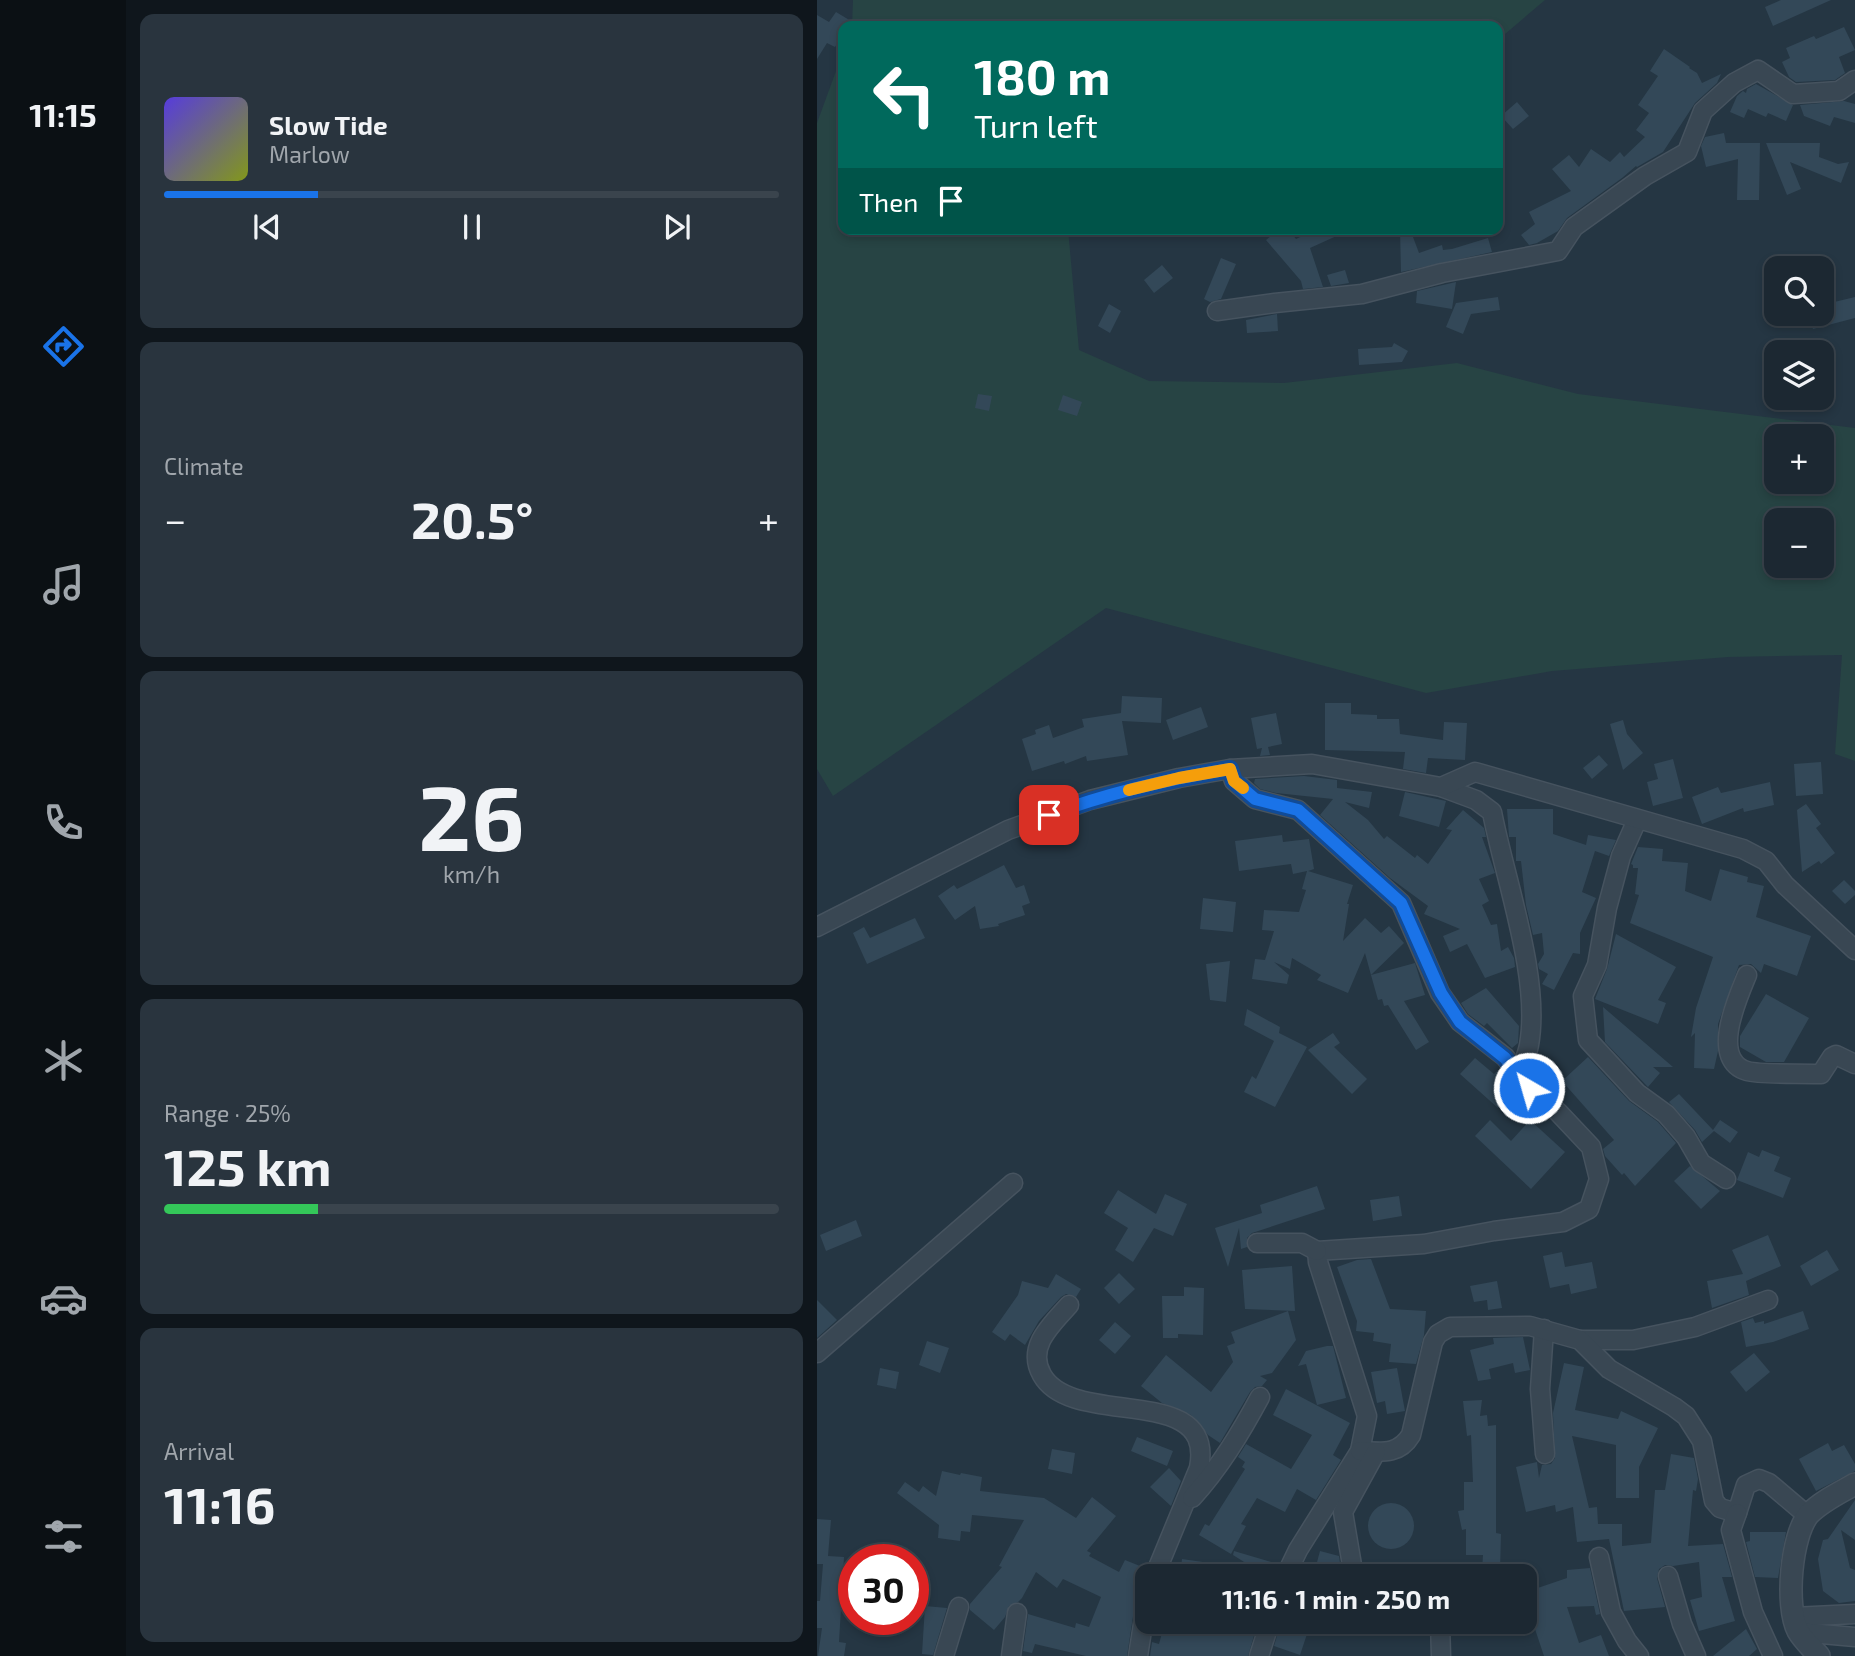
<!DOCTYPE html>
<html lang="en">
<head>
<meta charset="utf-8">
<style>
  body { margin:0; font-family:"Exo 2",sans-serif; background:#29343e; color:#f1f3f6; height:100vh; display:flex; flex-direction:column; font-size:26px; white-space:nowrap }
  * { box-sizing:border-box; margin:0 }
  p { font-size:23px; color:#a0a6ac }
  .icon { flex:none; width:38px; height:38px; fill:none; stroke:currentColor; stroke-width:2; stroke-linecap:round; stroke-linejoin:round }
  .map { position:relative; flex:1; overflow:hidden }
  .panel { display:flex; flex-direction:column; gap:14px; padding:14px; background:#0f161c; width:691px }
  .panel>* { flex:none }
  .banner { position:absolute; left:21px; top:21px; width:665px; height:214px; border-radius:14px; box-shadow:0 4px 10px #0003,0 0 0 2px #3a444d; background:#00695c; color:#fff; overflow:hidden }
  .controls { position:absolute; left:947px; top:256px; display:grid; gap:14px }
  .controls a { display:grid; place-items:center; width:70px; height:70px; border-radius:14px; background:#1c2832; box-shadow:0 4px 10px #0003,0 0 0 2px #3a444d; font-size:35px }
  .speed { position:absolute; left:21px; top:1544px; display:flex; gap:14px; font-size:35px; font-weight:700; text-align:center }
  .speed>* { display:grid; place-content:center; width:91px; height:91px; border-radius:50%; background:#1c2832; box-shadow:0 4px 10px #0003,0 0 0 2px #3a444d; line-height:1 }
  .speed .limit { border:10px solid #d22; background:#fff; color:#111 }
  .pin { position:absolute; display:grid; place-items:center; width:60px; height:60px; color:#fff; margin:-30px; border-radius:14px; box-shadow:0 4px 10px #0006 }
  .me { position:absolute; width:77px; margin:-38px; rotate:322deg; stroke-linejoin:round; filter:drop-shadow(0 0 5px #0008) }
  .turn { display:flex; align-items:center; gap:24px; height:147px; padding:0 21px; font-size:32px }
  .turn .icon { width:91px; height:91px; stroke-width:2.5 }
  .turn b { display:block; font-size:49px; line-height:60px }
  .then { display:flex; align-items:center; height:66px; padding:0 21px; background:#0003; gap:14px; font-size:26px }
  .big { font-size:52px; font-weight:700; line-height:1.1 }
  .panel .tile { flex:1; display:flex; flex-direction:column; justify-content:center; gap:10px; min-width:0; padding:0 24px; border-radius:14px; background:#29343e }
  .panel .dial { align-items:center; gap:0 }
  .dial b { font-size:91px; line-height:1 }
  .song { display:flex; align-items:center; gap:21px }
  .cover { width:84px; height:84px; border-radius:10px; background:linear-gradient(135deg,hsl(250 70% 55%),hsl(70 70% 35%)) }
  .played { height:7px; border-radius:4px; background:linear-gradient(90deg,#1a73e8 25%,#3a444d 25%) }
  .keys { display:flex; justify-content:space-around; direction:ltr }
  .heat { display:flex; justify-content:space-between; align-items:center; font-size:38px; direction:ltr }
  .charge { height:10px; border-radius:5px; background:linear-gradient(90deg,#34c759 25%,#3a444d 0) }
  .trip { position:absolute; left:318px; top:1564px; width:402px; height:70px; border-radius:14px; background:#1c2832; box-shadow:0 4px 10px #0003,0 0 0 2px #3a444d; font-weight:700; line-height:70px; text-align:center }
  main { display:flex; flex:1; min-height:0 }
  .tab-bar { display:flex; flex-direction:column; width:126px; justify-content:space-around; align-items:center; background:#0b1014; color:#a0a6ac }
  .tab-bar .icon { width:49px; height:49px }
  .tab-bar .active { color:#1a73e8 }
  .tab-bar b { font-size:32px; color:#f1f3f6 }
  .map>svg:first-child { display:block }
  .green { fill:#274444; fill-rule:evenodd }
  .building { fill:#334858 }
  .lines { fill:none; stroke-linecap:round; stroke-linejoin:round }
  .minor-casing { stroke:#46535f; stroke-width:21 }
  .tertiary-casing { stroke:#46535f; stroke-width:24 }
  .minor { stroke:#394753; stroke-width:18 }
  .tertiary { stroke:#394753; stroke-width:21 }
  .route-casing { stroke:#114b97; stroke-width:18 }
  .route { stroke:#1a73e8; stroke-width:12 }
  .slow { stroke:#f59e0b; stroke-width:12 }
</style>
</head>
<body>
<main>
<nav class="tab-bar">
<b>11:15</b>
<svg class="icon active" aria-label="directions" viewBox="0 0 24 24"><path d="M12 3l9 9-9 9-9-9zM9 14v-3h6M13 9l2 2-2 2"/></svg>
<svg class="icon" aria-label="music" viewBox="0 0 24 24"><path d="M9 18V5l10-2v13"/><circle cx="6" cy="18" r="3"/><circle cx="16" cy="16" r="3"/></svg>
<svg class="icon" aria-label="phone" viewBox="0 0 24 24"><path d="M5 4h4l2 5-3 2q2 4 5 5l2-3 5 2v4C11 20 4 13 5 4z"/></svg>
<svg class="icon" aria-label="climate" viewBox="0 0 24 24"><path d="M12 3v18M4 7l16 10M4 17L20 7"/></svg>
<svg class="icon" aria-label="car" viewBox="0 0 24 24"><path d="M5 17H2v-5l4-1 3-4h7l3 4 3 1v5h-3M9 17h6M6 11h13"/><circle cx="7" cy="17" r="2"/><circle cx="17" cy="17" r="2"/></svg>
<svg class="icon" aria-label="filters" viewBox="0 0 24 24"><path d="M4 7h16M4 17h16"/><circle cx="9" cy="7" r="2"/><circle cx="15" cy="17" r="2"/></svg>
</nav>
<section class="panel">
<div class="tile">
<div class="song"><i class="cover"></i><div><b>Slow Tide</b><p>Marlow</p></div></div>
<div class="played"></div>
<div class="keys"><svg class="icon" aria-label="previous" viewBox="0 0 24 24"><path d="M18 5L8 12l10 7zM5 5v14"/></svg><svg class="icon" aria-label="pause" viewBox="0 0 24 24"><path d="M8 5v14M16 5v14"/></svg><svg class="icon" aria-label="next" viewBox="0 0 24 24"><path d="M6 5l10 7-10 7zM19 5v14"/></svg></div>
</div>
<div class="tile"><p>Climate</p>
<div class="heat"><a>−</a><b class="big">20.5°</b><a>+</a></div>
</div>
<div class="tile dial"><b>26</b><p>km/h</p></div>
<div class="tile"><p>Range · 25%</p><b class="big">125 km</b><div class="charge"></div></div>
<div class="tile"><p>Arrival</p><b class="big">11:16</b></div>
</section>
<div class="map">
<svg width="1038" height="1656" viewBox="0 0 1038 1656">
  <rect width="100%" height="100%" fill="#253643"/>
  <g class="green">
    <polygon points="36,0 728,0 681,40 681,26 35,26"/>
    <path d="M26,52v177h225l11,121 70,31 135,2 173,-20 121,31 277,34v333l-20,-7 7,-99 -114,2 -176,14 -126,22 -320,-85 -273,188 -16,-27v-646zM959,436h45v45h-45zM959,520h45v45h-45z"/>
  </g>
  <g class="building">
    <polygon points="964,0 1014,0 956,26 948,7"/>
    <polygon points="19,12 34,21 31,26 26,26 26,34 18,47 10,43 0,59 0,15 12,22"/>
    <polygon points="1027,27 1038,50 1022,57 1028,73 1018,80 979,82 972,77 965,62 973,58 969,48 997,36 999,39"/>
    <polygon points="847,49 873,67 872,68 880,73 885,83 904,74 900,83 878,103 846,152 820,167 819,166 805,178 750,218 741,231 720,243 712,245 704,235 718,224 712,212 754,191 735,169 752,155 762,167 774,149 793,162 803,152 807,157 828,137 819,130 832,113 821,105 841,76 833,71"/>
    <polygon points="939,84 976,105 969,121 951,113 949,117 931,109 927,118 913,112 920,96 926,91 929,93 930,89"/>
    <polygon points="1027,101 1038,104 1038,123 1017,117 1013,126 987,116 983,105"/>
    <polygon points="700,102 712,116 696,129 684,116"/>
    <polygon points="907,133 909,143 943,143 942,200 920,200 921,159 889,167 884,146 888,137"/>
    <polygon points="949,143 1003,143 1002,157 1021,164 1032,162 1024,183 973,162 984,189 970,195"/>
    <polygon points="462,229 471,229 479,239 500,229 535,229 493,248 506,287 486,289 484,281 449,240"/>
    <polygon points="583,229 593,229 602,253 625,245 626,250 635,249 671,238 675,252 584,272"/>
    <polygon points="404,258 419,264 404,299 393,302 387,299"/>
    <polygon points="345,265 356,278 337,293 327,280"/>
    <polygon points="528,270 532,283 514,286 510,275"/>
    <polygon points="639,282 635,309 599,303 600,291"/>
    <polygon points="681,297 683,310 654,314 646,334 629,327 639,303"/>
    <polygon points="1038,297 1038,318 996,329 992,313 1004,313 1004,310 1010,308 1009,304"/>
    <polygon points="292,304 304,311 293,333 281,326"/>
    <polygon points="460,314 461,331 430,333 429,320"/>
    <polygon points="577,343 591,351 585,362 542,365 541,349 575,347"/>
    <polygon points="161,394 175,396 172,411 158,408"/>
    <polygon points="246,395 265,402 260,416 241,410"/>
    <polygon points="305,696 345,698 344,723 305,721 311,755 270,761 269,756 248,764 247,761 215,771 205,739 219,734 218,730 232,725 236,738 267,727 265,719 304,713"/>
    <polygon points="508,703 534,703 534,714 560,715 560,719 582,719 583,734 626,740 627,722 650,723 648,760 611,758 609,773 586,769 588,752 508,750"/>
    <polygon points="384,707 391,727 356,740 349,720"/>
    <polygon points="459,713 465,744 451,747 453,755 443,756 445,748 440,749 434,718"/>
    <polygon points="806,720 810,734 826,753 806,770 793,724"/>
    <polygon points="782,755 791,765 775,779 766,768"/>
    <polygon points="856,759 866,798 836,806 830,782 841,779 837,764"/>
    <polygon points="1004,762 1006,794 979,796 977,764"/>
    <polygon points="487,776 520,780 520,788 555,792 552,808 528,802 551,820 567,839 570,836 598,858 600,855 611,864 635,830 629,829 646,810 667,828 669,837 665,837 678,873 662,879 672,901 665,905 674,925 680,924 684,951 691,947 697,958 698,967 668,978 650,944 633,952 626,936 643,929 607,914 611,906 573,878 503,815 516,799 459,793 443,789 437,783 438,779"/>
    <polygon points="953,782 957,805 927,812 926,808 885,824 875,797 901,787 904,793"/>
    <polygon points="588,792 629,801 622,827 582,816"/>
    <polygon points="989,804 1004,824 999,828 1018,853 1004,864 1002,861 985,872 980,810"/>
    <polygon points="690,809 736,809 736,834 769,845 771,835 799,840 792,856 778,851 765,892 779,898 763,933 763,954 756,953 737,990 725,984 731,974 722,969 721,964 727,954 725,933 716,935 709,905 704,861 699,861 699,837 692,837"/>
    <polygon points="465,835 466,842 492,839 497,869 491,871 536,885 530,904 532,904 526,941 548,918 564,933 572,926 587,943 554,975 548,953 531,993 500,980 504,975 475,958 473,969 457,962 472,975 470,984 435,979 438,959 448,960 457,931 445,930 447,910 482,912 489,890 485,889 490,871 476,874 474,864 422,871 418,841"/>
    <polygon points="821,847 846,849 845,861 871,863 868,891 894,901 903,869 931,877 930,882 947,886 939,917 994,936 980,976 947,964 944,973 934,964 922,965 901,1024 901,1051 897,1069 877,1068 878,1033 874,1037 879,1008 896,957 813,923 822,895 818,894 821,868 816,868 816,865 814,864"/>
    <polygon points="187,865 199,888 207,885 213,903 205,906 208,915 181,924 182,926 163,929 158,906 138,920 121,896 137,885 140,889"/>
    <polygon points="1027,880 1038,891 1038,895 1028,904 1015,891"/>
    <polygon points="386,898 419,902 416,932 383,929"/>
    <polygon points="98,918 108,938 50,964 36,933 47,927 53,938"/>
    <polygon points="799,934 859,967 841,1000 849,1003 841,1024 778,999 790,969"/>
    <polygon points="413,961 409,1002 393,1000 389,964"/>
    <polygon points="598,963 608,995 587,1001 612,1042 599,1050 571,1005 567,1006 565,999 561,1000 554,975"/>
    <polygon points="669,988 702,1026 701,1043 695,1048 670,1023 667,1026 651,1014 644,1003"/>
    <polygon points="949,994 992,1018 967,1062 949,1062 923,1047 923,1036"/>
    <polygon points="786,1007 856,1067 836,1067 843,1073 831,1087 828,1084 788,1042"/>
    <polygon points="430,1009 463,1027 462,1033 490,1047 458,1107 427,1092 435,1076 439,1079 457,1041 427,1025"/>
    <polygon points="516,1033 523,1043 517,1047 550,1079 535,1094 491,1050"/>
    <polygon points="771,1057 812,1101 841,1122 859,1143 818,1186 807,1173 805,1175 788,1156 786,1149 797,1140 745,1081"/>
    <polygon points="658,1058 677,1074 680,1071 691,1081 685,1088 693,1094 681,1108 643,1074"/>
    <polygon points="862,1094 896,1130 903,1120 921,1132 913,1143 897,1131 885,1142 878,1130 852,1102"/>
    <polygon points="673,1120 694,1141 713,1120 748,1152 714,1189 658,1136"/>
    <polygon points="945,1150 963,1157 957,1171 974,1178 966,1198 920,1180 931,1152 942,1157"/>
    <polygon points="873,1166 903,1191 884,1209 857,1181"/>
    <polygon points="500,1186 508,1209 435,1233 430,1238 430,1247 424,1249 422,1228 411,1267 398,1228 445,1213 443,1205"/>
    <polygon points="301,1190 339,1214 348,1194 370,1204 356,1236 337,1228 316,1262 298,1250 311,1228 287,1213"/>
    <polygon points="582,1196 585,1216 556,1221 553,1200"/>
    <polygon points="39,1220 45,1236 9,1251 3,1235"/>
    <polygon points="951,1235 964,1266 929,1281 932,1295 895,1308 890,1281 926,1274 915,1250"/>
    <polygon points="1010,1250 1022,1270 994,1286 983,1266"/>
    <polygon points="745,1252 748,1267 775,1262 780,1288 754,1294 752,1284 733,1288 726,1256"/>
    <polygon points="554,1259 573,1309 609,1311 607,1335 599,1364 572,1362 574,1344 556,1341 557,1333 539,1331 540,1321 520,1267 540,1260"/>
    <polygon points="475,1266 478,1311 428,1309 425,1270"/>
    <polygon points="302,1273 318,1289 302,1304 287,1288"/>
    <polygon points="239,1274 264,1289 259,1297 249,1294 244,1297 222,1321 208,1345 193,1334 188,1341 175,1332 201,1295 205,1281 231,1288"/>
    <polygon points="680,1281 685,1308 671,1310 670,1300 657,1302 653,1286"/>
    <polygon points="367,1287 387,1288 386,1335 361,1334 361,1338 346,1338 345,1296 367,1296"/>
    <polygon points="0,1300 20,1320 0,1338"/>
    <polygon points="471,1311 479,1340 455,1373 443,1376 450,1380 445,1386 438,1387 433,1392 403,1443 391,1435 374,1415 345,1403 324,1386 349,1355 394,1392 416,1362 410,1346 418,1343 414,1332"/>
    <polygon points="986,1311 992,1329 956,1342 929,1347 924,1322 936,1318 938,1323 947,1321 947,1324"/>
    <polygon points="298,1322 314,1336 298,1354 282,1340"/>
    <polygon points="706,1337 713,1370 698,1373 696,1363 672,1369 674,1379 661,1381 653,1350 677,1344 676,1338"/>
    <polygon points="110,1341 132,1348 123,1373 102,1365"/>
    <polygon points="510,1346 516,1346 529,1398 500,1405 489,1364 481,1366 489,1351"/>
    <polygon points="937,1353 953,1372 929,1392 913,1372"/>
    <polygon points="747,1363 767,1367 758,1410 801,1419 804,1411 841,1428 822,1467 822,1498 799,1498 799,1445 755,1436 772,1508 780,1507 781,1524 805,1524 805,1546 834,1543 838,1490 848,1490 854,1454 877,1458 881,1479 879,1491 876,1490 871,1546 906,1544 915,1577 905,1577 918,1621 882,1631 873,1600 885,1597 882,1562 856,1566 848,1565 842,1569 840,1578 848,1607 807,1611 792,1539 760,1542 756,1507 739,1512 738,1505 709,1512 699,1467 720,1462 722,1478 725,1465 734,1464 738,1458 736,1413"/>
    <polygon points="63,1368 82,1372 79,1389 60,1385"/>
    <polygon points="580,1368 588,1411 570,1414 568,1401 560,1403 554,1372"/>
    <polygon points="469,1389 533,1423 516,1455 524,1460 499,1500 480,1489 468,1512 440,1498 424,1524 429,1526 414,1554 382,1535 388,1524 392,1526 428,1469 425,1467 428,1462 421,1457 429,1444 474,1469 495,1435 456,1415"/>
    <polygon points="665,1400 663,1416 670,1415 671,1426 679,1425 679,1533 684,1534 683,1571 665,1571 666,1555 649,1555 649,1529 645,1530 641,1511 647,1510 647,1482 656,1482 654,1435 650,1436 646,1401"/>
    <polygon points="320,1437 356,1451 350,1466 314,1451"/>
    <polygon points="1011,1443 1015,1451 1027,1445 1038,1464 1038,1471 999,1491 982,1459"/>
    <polygon points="235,1449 258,1453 255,1474 231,1469"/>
    <polygon points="352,1468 364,1481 354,1506 333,1487"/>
    <polygon points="125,1471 143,1475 144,1473 165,1477 163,1491 227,1498 259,1518 275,1497 299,1516 270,1551 274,1553 272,1556 302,1572 308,1560 328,1568 327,1581 320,1590 310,1656 269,1656 218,1644 215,1653 206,1651 211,1614 258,1628 259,1623 272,1627 284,1597 246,1579 240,1588 219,1572 205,1598 201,1602 192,1606 188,1617 177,1630 153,1610 153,1604 185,1567 182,1566 207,1520 155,1515 153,1532 144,1531 143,1541 121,1538 122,1525 80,1493 88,1482 102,1492 106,1486 119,1496"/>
    <polygon points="1038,1500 1038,1540 1024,1530 1033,1568 1038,1570 1038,1601 1022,1603 1006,1591 1001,1559 1006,1540 1011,1539"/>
    <circle cx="574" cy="1526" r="23"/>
    <polygon points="0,1519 14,1520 11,1556 27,1557 22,1642 29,1643 27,1656 1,1656 5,1628 0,1628 0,1601 3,1601 6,1564 0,1564"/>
    <polygon points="933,1532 969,1532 961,1578 938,1577 929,1542 933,1541"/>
    <polygon points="417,1551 461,1564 457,1577 451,1577 416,1555"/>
    <polygon points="503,1551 522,1556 525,1577 496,1577"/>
    <polygon points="365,1559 435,1569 435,1577 363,1577"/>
    <polygon points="773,1568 783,1614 779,1615 777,1606 750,1607 762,1643 784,1635 792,1656 727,1656 712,1611 709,1612 709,1592 750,1578 750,1570"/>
    <polygon points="108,1606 130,1608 116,1655 105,1654"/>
    <polygon points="348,1622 441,1622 431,1656 333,1656 335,1642 342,1644"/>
    <polygon points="464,1622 494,1622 483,1655 457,1646"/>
    <polygon points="929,1629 940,1649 932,1656 896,1656"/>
  </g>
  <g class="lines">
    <defs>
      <g id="minor">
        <polyline points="400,311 458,303 545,294 625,273 741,251 757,227 828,176 870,152 886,111 917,83 941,70 976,94 1022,91 1038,80"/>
        <polyline points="413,769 417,781 438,799 481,810 584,903 623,993 643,1022 688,1057 712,1088 741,1112 774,1147 782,1179 772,1209 746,1222 677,1231 607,1244 500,1251 501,1262 550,1416 543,1451 481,1550 468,1577"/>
        <path d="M624,787l35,13 16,12c13,68 49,166 37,233 -2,11 -7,21 -10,31"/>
        <polyline points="820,820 804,856 790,908 780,965 766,996 771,1040 820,1093 849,1114 869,1137 884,1163 909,1179"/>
        <polyline points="0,927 191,830 273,800 362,778 413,769 495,764 624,787 658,772 926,849 949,861 968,885 1038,950"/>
        <path d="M930,975c-9,22 -38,85 0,96 14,4 54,2 71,3h3l11,-17 4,-2 19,9"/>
        <polyline points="440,1243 485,1243 500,1251"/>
        <path d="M252,1305c-18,20 -43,42 -27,70 31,55 174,6 157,93l-45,109"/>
        <polyline points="727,1329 723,1389 728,1454"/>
        <polyline points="763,1340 816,1340 878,1327 951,1300"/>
        <polyline points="0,1353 196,1183"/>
        <path d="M543,1451c22,1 39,4 51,-16l22,-93 5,-8 12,-7 80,-1 50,14 29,29 65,38 12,9 16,25 12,60 6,7 17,5 9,-28 13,-6 10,4 39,33"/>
        <path d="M375,1498c28,-31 48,-64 68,-101"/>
        <polyline points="920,1513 914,1530 936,1612 956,1656"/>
        <polyline points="782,1557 794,1612 810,1641 822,1656"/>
        <polyline points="851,1576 865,1624 879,1656"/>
        <polyline points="537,1577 526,1512 559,1452"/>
        <polyline points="976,1617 1038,1614"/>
        <polyline points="623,1622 624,1656"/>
        <polyline points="982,1632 1038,1637"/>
        <polyline points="127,1656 142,1607"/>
        <polyline points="194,1656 200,1613"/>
        <polyline points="321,1656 331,1592"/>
        <polyline points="442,1656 453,1622"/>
      </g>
      <path id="tertiary" d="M1002,1656c-7,-8 -16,-16 -21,-25 -13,-25 -7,-96 11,-117 13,-13 30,-21 46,-30"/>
    </defs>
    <use href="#minor" class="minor-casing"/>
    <use href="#tertiary" class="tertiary-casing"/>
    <use href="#minor" class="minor"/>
    <use href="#tertiary" class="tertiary"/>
  </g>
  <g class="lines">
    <defs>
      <path id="route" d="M232,815c59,-22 119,-36 181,-46l4,12 21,18 43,11 103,93 40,90 19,29 45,36 24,30"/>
    </defs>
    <use href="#route" class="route-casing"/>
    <use href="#route" class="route"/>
    <polyline class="slow" points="312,790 362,778 413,769 417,781 426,788"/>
  </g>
</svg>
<div class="controls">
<a><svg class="icon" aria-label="search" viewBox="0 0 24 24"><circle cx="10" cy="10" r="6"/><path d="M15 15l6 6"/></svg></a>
<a><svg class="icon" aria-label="layers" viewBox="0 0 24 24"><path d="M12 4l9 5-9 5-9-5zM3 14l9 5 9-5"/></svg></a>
<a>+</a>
<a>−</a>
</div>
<div class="speed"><div class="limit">30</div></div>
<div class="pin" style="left:232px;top:815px;background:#d93025"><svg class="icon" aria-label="arrive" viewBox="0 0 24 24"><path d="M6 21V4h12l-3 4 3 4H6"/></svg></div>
<svg class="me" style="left:712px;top:1088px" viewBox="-20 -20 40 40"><circle r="17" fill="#1a73e8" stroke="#fff" stroke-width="3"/><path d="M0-11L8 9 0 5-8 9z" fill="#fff"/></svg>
<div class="trip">11:16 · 1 min · 250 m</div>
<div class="banner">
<div class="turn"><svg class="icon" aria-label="left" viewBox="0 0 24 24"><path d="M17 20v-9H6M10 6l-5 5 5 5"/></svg><div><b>180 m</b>Turn left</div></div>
<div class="then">Then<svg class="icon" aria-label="arrive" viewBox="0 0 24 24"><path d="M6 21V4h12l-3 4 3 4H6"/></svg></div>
</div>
</div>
</main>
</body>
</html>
